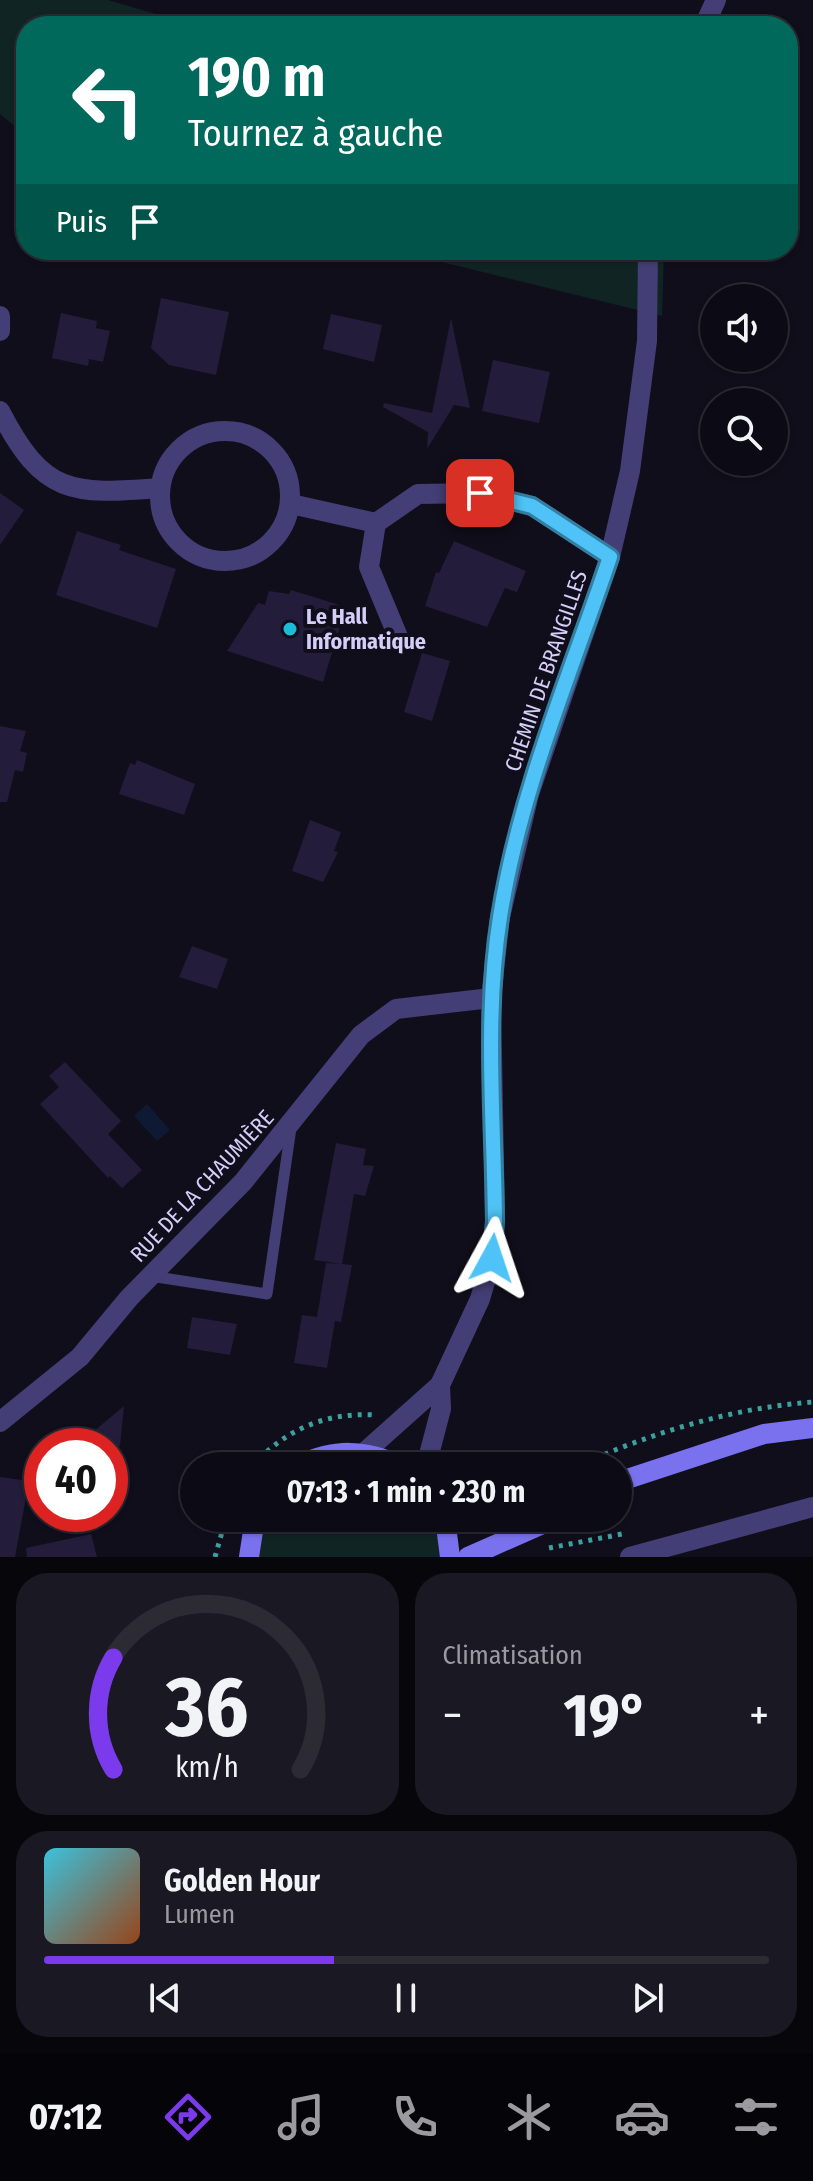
<!DOCTYPE html>
<html lang="fr">
<head>
<meta charset="utf-8">
<style>
  body { margin:0; font-family:"Fira Sans Condensed",sans-serif; background:#1a1822; color:#f1f3f6; height:100vh; display:flex; flex-direction:column; font-size:30px; white-space:nowrap }
  * { box-sizing:border-box; margin:0 }
  p { font-size:26px; color:#9a9aa0 }
  .icon { flex:none; width:44px; height:44px; fill:none; stroke:currentColor; stroke-width:2; stroke-linecap:round; stroke-linejoin:round }
  .map { position:relative; height:1557px; overflow:hidden }
  .side { display:flex; flex-direction:column; gap:16px; padding:16px; background:#07060b; flex:1 }
  .side>* { flex:none }
  .banner { position:absolute; left:16px; top:16px; width:782px; height:244px; border-radius:32px; box-shadow:0 2px 6px #0004,0 0 0 2px #2c2b34; background:#00695c; color:#fff; overflow:hidden }
  .tools { position:absolute; left:700px; top:284px; display:grid; gap:16px }
  .tools a { display:grid; place-items:center; width:88px; height:88px; border-radius:50%; background:#0c0a14; box-shadow:0 2px 6px #0004,0 0 0 2px #2c2b34; font-size:40px }
  .speed { position:absolute; left:24px; top:1428px; display:flex; gap:16px; font-size:40px; font-weight:700; text-align:center }
  .speed>* { display:grid; place-content:center; width:104px; height:104px; border-radius:50%; background:#0c0a14; box-shadow:0 2px 6px #0004,0 0 0 2px #2c2b34; line-height:1 }
  .speed .limit { border:12px solid #d22; background:#fff; color:#111 }
  .pin { position:absolute; display:grid; place-items:center; width:68px; height:68px; color:#fff; margin:-34px; border-radius:16px; box-shadow:0 4px 12px #0006 }
  .me { position:absolute; width:88px; margin:-44px; rotate:5deg; stroke-linejoin:round; filter:drop-shadow(0 0 6px #0008) }
  .turn { display:flex; align-items:center; gap:28px; height:168px; padding:0 40px; font-size:36px }
  .turn .icon { width:104px; height:104px; stroke-width:2.5 }
  .turn b { display:block; font-size:56px; line-height:68px }
  .then { display:flex; align-items:center; height:76px; padding:0 40px; background:#0003; gap:16px; font-size:30px }
  .big { font-size:60px; font-weight:700; line-height:1.1 }
  .side .card { flex:1; display:flex; flex-direction:column; justify-content:center; gap:12px; min-width:0; padding:0 28px; border-radius:32px; background:#1a1822 }
  .side .dial { align-items:center; gap:0 }
  .dial svg { height:208px; overflow:visible; fill:none; stroke:#2c2b34; stroke-width:7; stroke-linecap:round; text-anchor:middle }
  .dial text { fill:#f1f3f6; stroke:none }
  .song { display:flex; align-items:center; gap:24px }
  .cover { width:96px; height:96px; border-radius:12px; background:linear-gradient(135deg,hsl(190 70% 55%),hsl(20 70% 35%)) }
  .played { height:8px; border-radius:4px; background:linear-gradient(90deg,#7c3aed 40%,#2c2b34 40%) }
  .keys { display:flex; justify-content:space-around; direction:ltr }
  .heat { display:flex; justify-content:space-between; align-items:center; font-size:44px; direction:ltr }
  .side .tiles { flex:1; display:grid; gap:16px; grid-template-columns:1fr 1fr }
  .card:last-child { grid-column:span 2 }
  .trip { position:absolute; left:180px; top:1452px; width:452px; height:80px; border-radius:40px; background:#0c0a14; box-shadow:0 2px 6px #0004,0 0 0 2px #2c2b34; font-weight:700; line-height:80px; text-align:center }
  .menu { display:flex; height:128px; justify-content:space-around; align-items:center; background:#050408; color:#9a9aa0 }
  .menu .icon { width:56px; height:56px }
  .menu .selected { color:#7c3aed }
  .menu b { font-size:36px; color:#f1f3f6 }
  .map>svg:first-child { display:block }
  .green { fill:#112424 }
  .water { fill:#0e1a34 }
  .building { fill:#231c3a }
  .lines { fill:none; stroke-linecap:round; stroke-linejoin:round }
  .path { stroke:#3ba09e; stroke-width:5; stroke-dasharray:4 6; stroke-linecap:butt }
  .service { stroke:#433e75; stroke-width:11 }
  .minor { stroke:#433e75; stroke-width:20 }
  .tertiary { stroke:#433e75; stroke-width:20 }
  .secondary { stroke:#7971ed; stroke-width:20 }
  .route-casing { stroke:#337fa1; stroke-width:20 }
  .route { stroke:#4fc3f7; stroke-width:14 }
  .poi-dot { fill:#1bbcd7; stroke:#100e1b; stroke-width:3 }
  .labels { text-anchor:middle; dominant-baseline:central; stroke-width:8; stroke-linejoin:round; paint-order:stroke }
  .poi-label { font-size:22px; font-weight:bold; fill:#d5cef9; stroke:#100e1b; text-anchor:start }
  .street-label { font-size:22px; fill:#d5cef9; stroke:#100e1b }
</style>
</head>
<body>
<div class="map">
<svg width="813" height="1557" viewBox="0 0 813 1557">
  <rect width="100%" height="100%" fill="#100e1b"/>
  <g class="green">
    <polygon points="0,0 108,0 196,26 26,26 26,135 0,114"/>
    <polygon points="393,250 664,250 662,316"/>
    <polygon points="260,1518 438,1518 443,1557 255,1557"/>
  </g>
  <polygon class="water" points="147,1104 170,1130 157,1141 134,1116"/>
  <g class="building">
    <polygon points="161,298 229,312 216,375 169,365 151,348"/>
    <polygon points="61,313 97,321 96,328 110,331 103,362 89,359 88,366 52,358"/>
    <polygon points="331,314 382,325 374,362 323,349"/>
    <polygon points="451,318 470,408 454,405 427,449 428,432 383,407 384,403 432,413"/>
    <polygon points="493,360 550,372 539,423 482,411"/>
    <polygon points="0,493 24,510 0,545"/>
    <polygon points="77,531 121,545 119,550 176,569 157,628 56,595"/>
    <polygon points="454,541 526,571 517,592 505,588 487,627 425,606 436,572 439,573"/>
    <polygon points="291,590 346,607 323,682 227,651 258,603 265,605 269,591 289,594"/>
    <polygon points="422,653 450,661 432,721 404,712"/>
    <polygon points="0,726 26,731 20,751 27,753 23,772 15,770 7,802 0,802"/>
    <polygon points="137,760 195,784 184,815 119,794 130,763 135,765"/>
    <polygon points="310,820 341,832 334,851 338,852 323,882 292,871"/>
    <polygon points="192,946 228,959 217,989 179,977"/>
    <polygon points="65,1062 121,1121 108,1134 142,1170 122,1188 110,1176 108,1178 40,1104 59,1087 49,1076"/>
    <polygon points="336,1143 366,1149 363,1165 374,1166 365,1196 354,1194 342,1264 352,1265 341,1322 335,1321 327,1368 294,1363 302,1315 317,1317 326,1263 342,1264 314,1260"/>
    <polygon points="192,1317 237,1324 230,1355 187,1348"/>
    <polygon points="124,1406 120,1446 76,1446"/>
    <polygon points="0,1477 29,1481 15,1557 0,1557"/>
    <polygon points="91,1534 97,1557 27,1557 26,1548"/>
  </g>
  <g class="lines">
    <g class="path">
      <path d="M253,1466c32,-37 74,-54 122,-51"/>
      <path d="M577,1466c74,-33 154,-58 236,-64"/>
      <polyline points="549,1548 622,1534"/>
      <polyline points="215,1557 226,1518"/>
    </g>
    <polyline class="service" points="150,1276 267,1294 291,1128"/>
    <g class="minor">
      <polyline points="0,316 0,331"/>
      <path d="M0,411c43,84 72,84 159,77"/>
      <circle cx="225" cy="496" r="65"/>
      <polyline points="291,504 376,523 418,494 480,493 532,506 610,557"/>
      <polyline points="376,523 369,567 399,639"/>
      <polyline points="0,1422 80,1357 129,1298 243,1182 361,1035 396,1009 491,998"/>
      <polyline points="630,1557 813,1507"/>
    </g>
    <g class="tertiary">
      <polyline points="704,26 716,0"/>
      <polyline points="365,1452 440,1385"/>
      <polyline points="426,1466 441,1409 440,1385 480,1299 492,1258 495,1221 491,998 500,917 529,794 610,557 630,471 647,341 648,250"/>
    </g>
    <g class="secondary">
      <path d="M297,1466c38,-18 67,-17 105,0"/>
      <polyline points="618,1482 764,1434 813,1428"/>
      <polyline points="445,1518 450,1557"/>
      <polyline points="249,1557 255,1518"/>
      <polyline points="468,1557 556,1518"/>
    </g>
  </g>
  <g class="lines">
    <defs>
      <path id="route" d="M480,493l52,13 78,51c-40,118 -91,237 -110,360 -16,100 -6,204 -5,304l-3,37"/>
    </defs>
    <use href="#route" class="route-casing"/>
    <use href="#route" class="route"/>
  </g>
  <circle class="poi-dot" cx="290" cy="629" r="8"/>
  <g class="labels">
    <g class="poi-label">
      <text x="306" y="616">Le Hall<tspan x="306" dy="25">Informatique</tspan></text>
    </g>
    <g class="street-label">
      <text transform="translate(546 671) rotate(-71)">CHEMIN DE BRANGILLES</text>
      <text transform="translate(202 1186) rotate(-47)">RUE DE LA CHAUMIÈRE</text>
    </g>
  </g>
</svg>
<div class="tools">
<a><svg class="icon" aria-label="sound" viewBox="0 0 24 24"><path d="M4 9h4l5-4v14l-5-4H4zM17 9q2 3 0 6"/></svg></a>
<a><svg class="icon" aria-label="search" viewBox="0 0 24 24"><circle cx="10" cy="10" r="6"/><path d="M15 15l6 6"/></svg></a>
</div>
<div class="speed"><div class="limit">40</div></div>
<div class="pin" style="left:480px;top:493px;background:#d93025"><svg class="icon" aria-label="arrive" viewBox="0 0 24 24"><path d="M6 21V4h12l-3 4 3 4H6"/></svg></div>
<svg class="me" style="left:492px;top:1258px" viewBox="-20 -20 40 40"><path d="M0-17L14 15 0 8-14 15z" fill="#4fc3f7" stroke="#fff" stroke-width="4"/></svg>
<div class="trip">07:13 · 1 min · 230 m</div>
<div class="banner">
<div class="turn"><svg class="icon" aria-label="left" viewBox="0 0 24 24"><path d="M17 20v-9H6M10 6l-5 5 5 5"/></svg><div><b>190 m</b>Tournez à gauche</div></div>
<div class="then">Puis<svg class="icon" aria-label="arrive" viewBox="0 0 24 24"><path d="M6 21V4h12l-3 4 3 4H6"/></svg></div>
</div>
</div>
<section class="side">
<div class="tiles">
<div class="card dial"><svg viewBox="0 0 100 80">
<path d="M14 69A42 42 0 1 1 86 69"/>
<path d="M14 69A42 42 0 0 1 14 26" stroke="#7c3aed"/>
<text x="50" y="56" font-size="32" font-weight="700">36</text>
<text x="50" y="72" font-size="11">km/h</text>
</svg></div>
<div class="card"><p>Climatisation</p>
<div class="heat"><a>−</a><b class="big">19°</b><a>+</a></div>
</div>
<div class="card">
<div class="song"><i class="cover"></i><div><b>Golden Hour</b><p>Lumen</p></div></div>
<div class="played"></div>
<div class="keys"><svg class="icon" aria-label="previous" viewBox="0 0 24 24"><path d="M18 5L8 12l10 7zM5 5v14"/></svg><svg class="icon" aria-label="pause" viewBox="0 0 24 24"><path d="M8 5v14M16 5v14"/></svg><svg class="icon" aria-label="next" viewBox="0 0 24 24"><path d="M6 5l10 7-10 7zM19 5v14"/></svg></div>
</div>
</div>
</section>
<nav class="menu">
<b>07:12</b>
<svg class="icon selected" aria-label="directions" viewBox="0 0 24 24"><path d="M12 3l9 9-9 9-9-9zM9 14v-3h6M13 9l2 2-2 2"/></svg>
<svg class="icon" aria-label="music" viewBox="0 0 24 24"><path d="M9 18V5l10-2v13"/><circle cx="6" cy="18" r="3"/><circle cx="16" cy="16" r="3"/></svg>
<svg class="icon" aria-label="phone" viewBox="0 0 24 24"><path d="M5 4h4l2 5-3 2q2 4 5 5l2-3 5 2v4C11 20 4 13 5 4z"/></svg>
<svg class="icon" aria-label="climate" viewBox="0 0 24 24"><path d="M12 3v18M4 7l16 10M4 17L20 7"/></svg>
<svg class="icon" aria-label="car" viewBox="0 0 24 24"><path d="M5 17H2v-5l4-1 3-4h7l3 4 3 1v5h-3M9 17h6M6 11h13"/><circle cx="7" cy="17" r="2"/><circle cx="17" cy="17" r="2"/></svg>
<svg class="icon" aria-label="filters" viewBox="0 0 24 24"><path d="M4 7h16M4 17h16"/><circle cx="9" cy="7" r="2"/><circle cx="15" cy="17" r="2"/></svg>
</nav>
</body>
</html>
